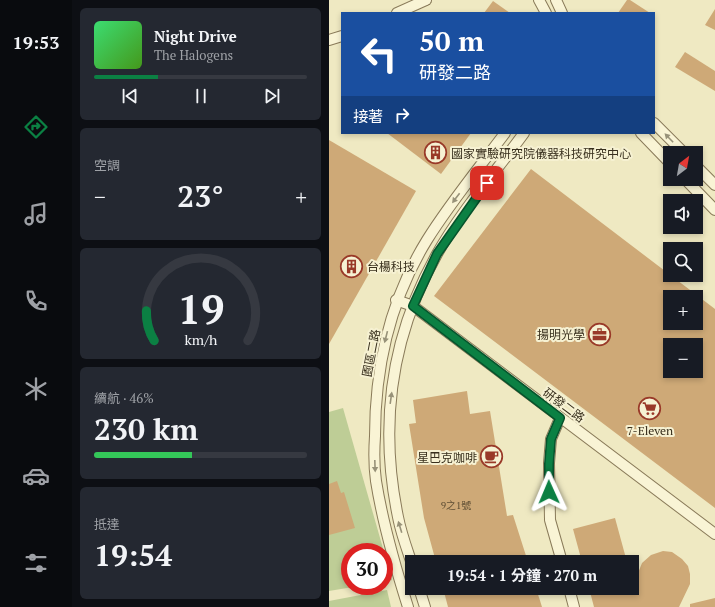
<!DOCTYPE html>
<html lang="zh-TW">
<head>
<meta charset="utf-8">
<style>
  body { margin:0; font-family:"PT Serif","Noto Sans TC",serif; background:#242831; color:#f1f3f6; height:100vh; display:flex; flex-direction:column; font-size:15px; white-space:nowrap }
  * { box-sizing:border-box; margin:0 }
  p { font-size:13px; color:#9ea1a6 }
  .icon { flex:none; width:22px; height:22px; fill:none; stroke:currentColor; stroke-width:2; stroke-linecap:round; stroke-linejoin:round }
  .map { position:relative; flex:1; overflow:hidden }
  .panel { display:flex; flex-direction:column; gap:8px; padding:8px; background:#0d0f14; width:257px }
  .panel>* { flex:none }
  .guide { position:absolute; left:12px; top:12px; width:314px; height:122px; border-radius:0px; box-shadow:0 2px 6px #0003; background:#1a4fa0; color:#fff; overflow:hidden }
  .needle { width:26px; rotate:31deg }
  .buttons { position:absolute; left:334px; top:146px; display:grid; gap:8px }
  .buttons a { display:grid; place-items:center; width:40px; height:40px; border-radius:0px; background:#171b24; box-shadow:0 2px 6px #0003; font-size:20px }
  .speed { position:absolute; left:12px; top:543px; display:flex; gap:8px; font-size:20px; font-weight:700; text-align:center }
  .speed>* { display:grid; place-content:center; width:52px; height:52px; border-radius:50%; background:#171b24; box-shadow:0 2px 6px #0003; line-height:1 }
  .speed .limit { border:6px solid #d22; background:#fff; color:#111 }
  .pin { position:absolute; display:grid; place-items:center; width:34px; height:34px; color:#fff; margin:-17px; border-radius:8px; box-shadow:0 2px 6px #0006 }
  .me { position:absolute; width:44px; margin:-22px; rotate:359deg; stroke-linejoin:round; filter:drop-shadow(0 0 3px #0008) }
  .turn { display:flex; align-items:center; gap:14px; height:84px; padding:0 12px; font-size:18px }
  .turn .icon { width:52px; height:52px; stroke-width:2.5 }
  .turn b { display:block; font-size:28px; line-height:34px }
  .then { display:flex; align-items:center; height:38px; padding:0 12px; background:#0003; gap:8px; font-size:15px }
  .big { font-size:30px; font-weight:700; line-height:1.1 }
  .panel .tile { flex:1; display:flex; flex-direction:column; justify-content:center; gap:6px; min-width:0; padding:0 14px; border-radius:6px; background:#242831 }
  .panel .dial { align-items:center; gap:0 }
  .dial svg { height:104px; overflow:visible; fill:none; stroke:#363941; stroke-width:7; stroke-linecap:round; text-anchor:middle }
  .dial text { fill:#f1f3f6; stroke:none }
  .song { display:flex; align-items:center; gap:12px }
  .cover { width:48px; height:48px; border-radius:6px; background:linear-gradient(135deg,hsl(140 70% 55%),hsl(100 70% 35%)) }
  .played { height:4px; border-radius:2px; background:linear-gradient(90deg,#0b8043 30%,#363941 30%) }
  .keys { display:flex; justify-content:space-around; direction:ltr }
  .heat { display:flex; justify-content:space-between; align-items:center; font-size:22px; direction:ltr }
  .charge { height:6px; border-radius:3px; background:linear-gradient(90deg,#34c759 46%,#363941 0) }
  .trip { position:absolute; left:76px; top:555px; width:234px; height:40px; border-radius:0px; background:#171b24; box-shadow:0 2px 6px #0003; font-weight:700; line-height:40px; text-align:center }
  main { display:flex; flex:1; min-height:0 }
  .dock { display:flex; flex-direction:column; width:72px; justify-content:space-around; align-items:center; background:#090b0e; color:#9ea1a6 }
  .dock .icon { width:28px; height:28px }
  .dock .active { color:#0b8043 }
  .dock b { font-size:18px; color:#f1f3f6 }
  .map>svg:first-child { display:block }
  .green { fill:#becd96 }
  .building { fill:#cea977; fill-rule:evenodd }
  .lines { fill:none; stroke-linecap:round; stroke-linejoin:round }
  .minor-casing { stroke:#897a59; stroke-width:12 }
  .minor { stroke:#f9f4d5; stroke-width:10 }
  .oneway { fill:#989279 }
  .route-casing { stroke:#07532c; stroke-width:10 }
  .route { stroke:#0b8043; stroke-width:7 }
  .labels { text-anchor:middle; dominant-baseline:central; stroke-width:4; stroke-linejoin:round; paint-order:stroke }
  .number-label { font-size:10px; fill:#5e4e34 }
  .poi-label { font-size:12px; fill:#382f1d; stroke:#f6f1d2; text-anchor:start }
  .street-label { font-size:12px; fill:#382f1d; stroke:#f6f1d2 }
</style>
</head>
<body>
<main>
<nav class="dock">
<b>19:53</b>
<svg class="icon active" aria-label="directions" viewBox="0 0 24 24"><path d="M12 3l9 9-9 9-9-9zM9 14v-3h6M13 9l2 2-2 2"/></svg>
<svg class="icon" aria-label="music" viewBox="0 0 24 24"><path d="M9 18V5l10-2v13"/><circle cx="6" cy="18" r="3"/><circle cx="16" cy="16" r="3"/></svg>
<svg class="icon" aria-label="phone" viewBox="0 0 24 24"><path d="M5 4h4l2 5-3 2q2 4 5 5l2-3 5 2v4C11 20 4 13 5 4z"/></svg>
<svg class="icon" aria-label="climate" viewBox="0 0 24 24"><path d="M12 3v18M4 7l16 10M4 17L20 7"/></svg>
<svg class="icon" aria-label="car" viewBox="0 0 24 24"><path d="M5 17H2v-5l4-1 3-4h7l3 4 3 1v5h-3M9 17h6M6 11h13"/><circle cx="7" cy="17" r="2"/><circle cx="17" cy="17" r="2"/></svg>
<svg class="icon" aria-label="filters" viewBox="0 0 24 24"><path d="M4 7h16M4 17h16"/><circle cx="9" cy="7" r="2"/><circle cx="15" cy="17" r="2"/></svg>
</nav>
<section class="panel">
<div class="tile">
<div class="song"><i class="cover"></i><div><b>Night Drive</b><p>The Halogens</p></div></div>
<div class="played"></div>
<div class="keys"><svg class="icon" aria-label="previous" viewBox="0 0 24 24"><path d="M18 5L8 12l10 7zM5 5v14"/></svg><svg class="icon" aria-label="pause" viewBox="0 0 24 24"><path d="M8 5v14M16 5v14"/></svg><svg class="icon" aria-label="next" viewBox="0 0 24 24"><path d="M6 5l10 7-10 7zM19 5v14"/></svg></div>
</div>
<div class="tile"><p>空調</p>
<div class="heat"><a>−</a><b class="big">23°</b><a>+</a></div>
</div>
<div class="tile dial"><svg viewBox="0 0 100 80">
<path d="M14 69A42 42 0 1 1 86 69"/>
<path d="M14 69A42 42 0 0 1 8 46" stroke="#0b8043"/>
<text x="50" y="56" font-size="32" font-weight="700">19</text>
<text x="50" y="72" font-size="11">km/h</text>
</svg></div>
<div class="tile"><p>續航 · 46%</p><b class="big">230 km</b><div class="charge"></div></div>
<div class="tile"><p>抵達</p><b class="big">19:54</b></div>
</section>
<div class="map">
<svg width="386" height="607" viewBox="0 0 386 607">
  <rect width="100%" height="100%" fill="#efe9c2"/>
  <g class="green">
    <polygon points="14,408 63,580 55,582 55,552 21,552 21,586 30,586 0,591 0,412"/>
    <polygon points="58,590 62,607 0,607 0,601"/>
  </g>
  <g class="building">
    <polygon points="298,0 301,0 321,13 289,13"/>
    <polygon points="164,1 181,13 155,13"/>
    <polygon points="386,9 386,30 376,25"/>
    <polygon points="356,52 386,71 386,91 346,67"/>
    <polygon points="58,133 142,133 112,174"/>
    <polygon points="0,140 87,191 0,344"/>
    <path d="M202,169l184,140v199l-281,-212zM341,297h26v26h-26zM341,345h26v26h-26z"/>
    <polygon points="138,391 141,414 161,411 178,516 184,515 199,562 107,562 95,518 80,424 87,423 84,400"/>
    <polygon points="8,481 12,493 15,492 26,528 0,535 0,484"/>
    <polygon points="286,518 298,562 253,562 244,529"/>
    <polygon points="334,551 343,552 353,559 359,566 361,574 361,584 350,607 265,607 260,588 303,588 313,563 322,555"/>
    <polygon points="114,588 207,588 213,607 119,607"/>
    <polygon points="386,598 386,607 361,607 361,604"/>
  </g>
  <g class="lines">
    <defs>
      <g id="minor">
        <polyline points="210,0 217,13"/>
        <polyline points="227,0 233,13"/>
        <polyline points="68,13 97,0"/>
        <polyline points="0,40 13,36"/>
        <polyline points="325,123 355,153"/>
        <polyline points="312,133 341,163"/>
        <polyline points="367,166 386,185"/>
        <polyline points="356,179 386,210"/>
        <polyline points="67,300 84,306 386,534"/>
        <polyline points="231,418 222,439 220,463 221,520 233,562"/>
        <path d="M83,564c-5,-15 -11,-31 -14,-47 -19,-92 -7,-181 39,-263 24,-43 58,-81 87,-121"/>
        <polyline points="90,588 96,607"/>
        <polyline points="240,588 245,607"/>
        <path d="M79,607c-13,-41 -25,-82 -32,-126 -2,-14 -2,-30 -1,-45 0,-69 15,-136 52,-196 23,-37 52,-72 78,-107"/>
      </g>
    </defs>
    <use href="#minor" class="minor-casing"/>
    <use href="#minor" class="minor"/>
  </g>
  <defs><path id="oneway-solid" d="M-6-.8H1V-3.2L6.5 0L1 3.2V.8H-6Z"/></defs>
  <g class="oneway">
    <use href="#oneway-solid" transform="translate(340 138) rotate(-134)"/>
    <use href="#oneway-solid" transform="translate(127 198) rotate(127)"/>
    <use href="#oneway-solid" transform="translate(57 337) rotate(104)"/>
    <use href="#oneway-solid" transform="translate(62 398) rotate(-82)"/>
    <use href="#oneway-solid" transform="translate(46 466) rotate(88)"/>
    <use href="#oneway-solid" transform="translate(71 527) rotate(-107)"/>
  </g>
  <g class="lines">
    <defs>
      <polyline id="route" points="158,183 108,254 84,306 231,418 222,439 220,464 220,492"/>
    </defs>
    <use href="#route" class="route-casing"/>
    <use href="#route" class="route"/>
  </g>
  <defs>
    <symbol id="building-ring" viewBox="-11 -11 22 22"><circle r="9.5" fill="#f6f1d2" stroke="#993928" stroke-width="1.5"/><path d="M-4-6H4V6H1V3H-1V6H-4ZM-2.5-4.3h1.7v1.8h-1.7ZM.8-4.3h1.7v1.8H.8ZM-2.5-1h1.7V.8h-1.7ZM.8-1h1.7V.8H.8Z" fill="#993928"/></symbol>
    <symbol id="office-ring" viewBox="-11 -11 22 22"><circle r="9.5" fill="#f6f1d2" stroke="#993928" stroke-width="1.5"/><path d="M-6-3h4V-5.5h4V-3h4V5H-6ZM-1-4.5V-3h2v-1.5ZM-6 0V1H6V0Z" fill="#993928"/></symbol>
    <symbol id="supermarket-ring" viewBox="-11 -11 22 22"><circle r="9.5" fill="#f6f1d2" stroke="#993928" stroke-width="1.5"/><path d="M-6-5.5h2.5l.6 2H6L4.5 2H-2.5L-4.4-4H-6ZM-1.5 3.2a1.3 1.3 0 1 0 .1 0ZM3 3.2a1.3 1.3 0 1 0 .1 0Z" fill="#993928"/></symbol>
    <symbol id="cafe-ring" viewBox="-11 -11 22 22"><circle r="9.5" fill="#f6f1d2" stroke="#993928" stroke-width="1.5"/><path d="M-5.5-4.5H6V0H3Q3 3.5 0 3.5H-2.5Q-5.5 3.5-5.5 0ZM3-3.2v2h1.7v-2ZM-6 4.5H4V6H-6Z" fill="#993928"/></symbol>
  </defs>
  <g fill-rule="evenodd">
    <use href="#building-ring" x="94" y="140" width="25" height="25"/>
    <use href="#building-ring" x="10" y="254" width="25" height="25"/>
    <use href="#office-ring" x="258" y="322" width="25" height="25"/>
    <use href="#supermarket-ring" x="308" y="396" width="25" height="25"/>
    <use href="#cafe-ring" x="150" y="444" width="25" height="25"/>
  </g>
  <g class="labels">
    <g class="number-label">
      <text x="127" y="505">9之1號</text>
    </g>
    <g class="poi-label">
      <text x="122" y="153">國家實驗研究院儀器科技研究中心</text>
      <text x="38" y="266">台楊科技</text>
      <text x="256" y="334" text-anchor="end">揚明光學</text>
      <text x="321" y="430" text-anchor="middle">7-Eleven</text>
      <text x="148" y="457" text-anchor="end">星巴克咖啡</text>
    </g>
    <g class="street-label">
      <text transform="translate(42 353) rotate(-79)">園區二路</text>
      <text transform="translate(235 405) rotate(37)">研發二路</text>
    </g>
  </g>
</svg>
<div class="buttons">
<a><svg class="needle" viewBox="-14 -14 28 28"><path d="M0-13l5 13h-10z" fill="#e53935"/><path d="M0 13l5-13h-10z" fill="#9ea1a6"/></svg></a>
<a><svg class="icon" aria-label="sound" viewBox="0 0 24 24"><path d="M4 9h4l5-4v14l-5-4H4zM17 9q2 3 0 6"/></svg></a>
<a><svg class="icon" aria-label="search" viewBox="0 0 24 24"><circle cx="10" cy="10" r="6"/><path d="M15 15l6 6"/></svg></a>
<a>+</a>
<a>−</a>
</div>
<div class="speed"><div class="limit">30</div></div>
<div class="pin" style="left:158px;top:183px;background:#d93025"><svg class="icon" aria-label="arrive" viewBox="0 0 24 24"><path d="M6 21V4h12l-3 4 3 4H6"/></svg></div>
<svg class="me" style="left:220px;top:492px" viewBox="-20 -20 40 40"><path d="M0-17L14 15 0 8-14 15z" fill="#0b8043" stroke="#fff" stroke-width="4"/></svg>
<div class="trip">19:54 · 1 分鐘 · 270 m</div>
<div class="guide">
<div class="turn"><svg class="icon" aria-label="left" viewBox="0 0 24 24"><path d="M17 20v-9H6M10 6l-5 5 5 5"/></svg><div><b>50 m</b>研發二路</div></div>
<div class="then">接著<svg class="icon" aria-label="right" viewBox="0 0 24 24"><path d="M7 20v-9h11M14 6l5 5-5 5"/></svg></div>
</div>
</div>
</main>
</body>
</html>
